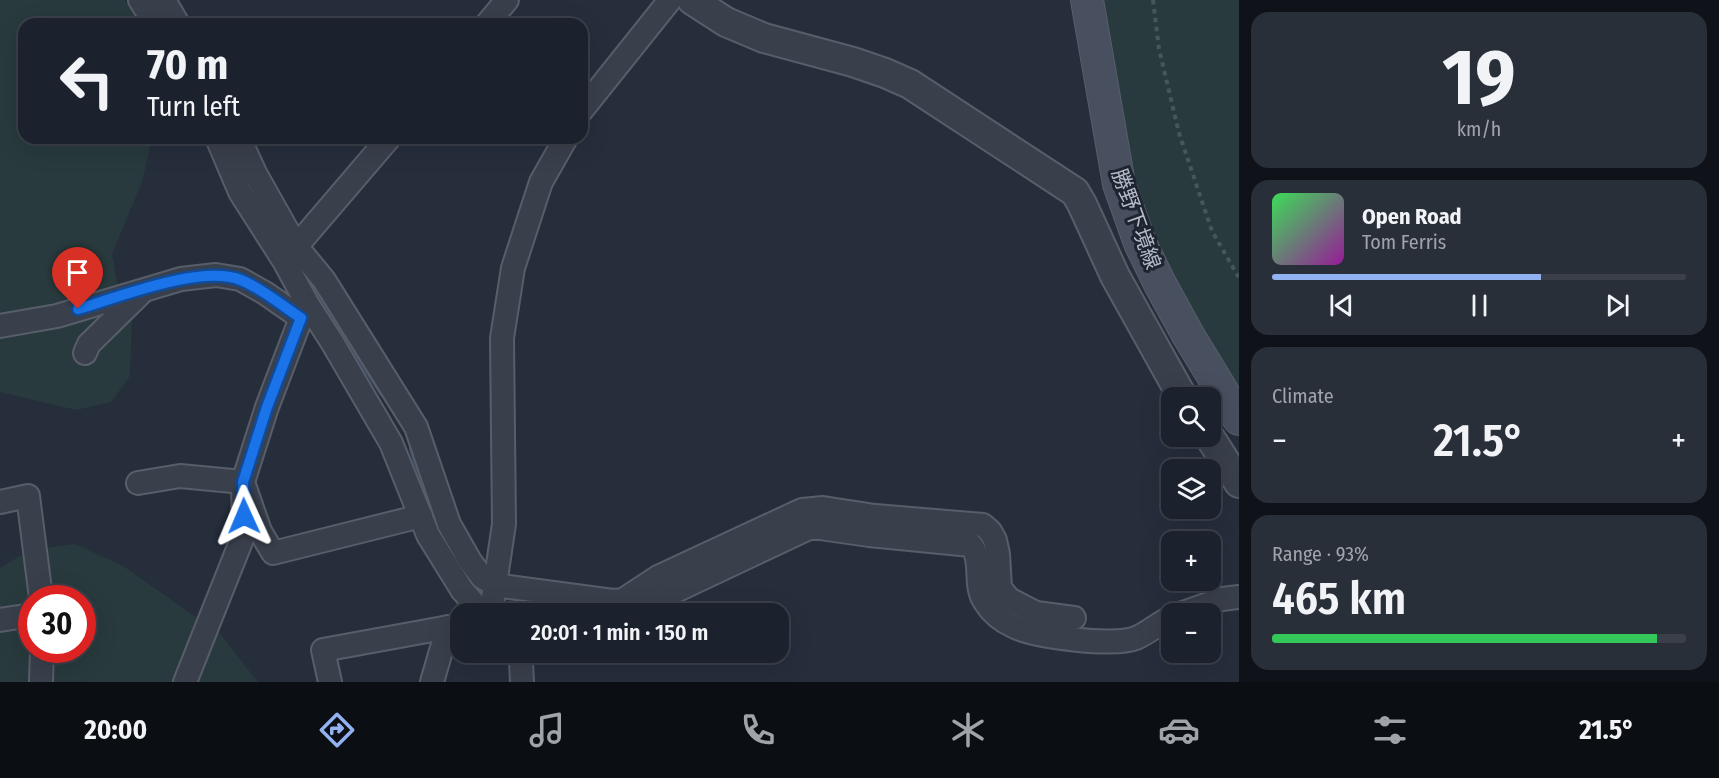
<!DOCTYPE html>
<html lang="en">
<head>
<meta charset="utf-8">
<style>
  body { margin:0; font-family:"Fira Sans Condensed","Noto Sans JP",sans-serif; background:#292f39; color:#f1f3f6; height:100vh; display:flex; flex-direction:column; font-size:22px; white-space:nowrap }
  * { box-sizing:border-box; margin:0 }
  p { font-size:20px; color:#a0a4aa }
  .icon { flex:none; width:33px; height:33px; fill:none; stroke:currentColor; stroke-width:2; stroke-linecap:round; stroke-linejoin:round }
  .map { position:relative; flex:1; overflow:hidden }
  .sheet { display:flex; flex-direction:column; gap:12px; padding:12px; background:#0f1319; width:480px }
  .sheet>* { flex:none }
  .hud { position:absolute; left:18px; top:18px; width:570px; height:126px; border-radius:18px; box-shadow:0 6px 24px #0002,0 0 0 2px #3a3f49; background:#1c222d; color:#f1f3f6; overflow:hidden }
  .controls { position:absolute; left:1161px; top:387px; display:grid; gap:12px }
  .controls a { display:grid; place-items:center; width:60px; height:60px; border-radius:12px; background:#1c222d; box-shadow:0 6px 24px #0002,0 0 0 2px #3a3f49; font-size:30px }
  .speed { position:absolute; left:18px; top:585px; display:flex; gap:12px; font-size:30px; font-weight:700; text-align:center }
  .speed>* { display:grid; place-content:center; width:78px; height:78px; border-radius:50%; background:#1c222d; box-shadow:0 6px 24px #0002,0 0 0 2px #3a3f49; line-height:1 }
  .speed .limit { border:9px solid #d22; background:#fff; color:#111 }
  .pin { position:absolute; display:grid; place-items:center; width:51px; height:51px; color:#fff; margin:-62px -26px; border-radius:50% 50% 50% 0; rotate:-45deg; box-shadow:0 0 6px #0007 }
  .pin .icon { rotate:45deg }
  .me { position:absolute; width:66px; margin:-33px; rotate:359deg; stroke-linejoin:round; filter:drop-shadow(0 0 4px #0008) }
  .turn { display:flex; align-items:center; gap:21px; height:126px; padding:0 30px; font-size:27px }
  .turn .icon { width:78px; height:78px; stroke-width:2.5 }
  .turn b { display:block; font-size:42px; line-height:51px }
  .big { font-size:45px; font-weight:600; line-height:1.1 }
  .sheet .widget { flex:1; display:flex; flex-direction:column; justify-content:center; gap:9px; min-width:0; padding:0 21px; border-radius:18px; background:#292f39 }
  .sheet .dial { align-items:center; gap:0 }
  .dial b { font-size:78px; line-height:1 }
  .song { display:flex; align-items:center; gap:18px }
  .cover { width:72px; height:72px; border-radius:9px; background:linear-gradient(135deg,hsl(130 70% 55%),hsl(300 70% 35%)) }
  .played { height:6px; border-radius:3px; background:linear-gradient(90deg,#91b1f1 65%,#3a3f49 65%) }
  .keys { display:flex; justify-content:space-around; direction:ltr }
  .heat { display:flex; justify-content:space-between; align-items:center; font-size:33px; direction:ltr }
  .charge { height:9px; border-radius:4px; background:linear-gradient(90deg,#34c759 93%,#3a3f49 0) }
  .trip { position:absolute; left:450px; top:603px; width:339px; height:60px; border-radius:18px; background:#1c222d; box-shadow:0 6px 24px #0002,0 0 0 2px #3a3f49; font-weight:600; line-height:60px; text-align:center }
  .tab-bar { display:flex; height:96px; justify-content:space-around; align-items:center; background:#0b0e12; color:#a0a4aa }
  .tab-bar .icon { width:42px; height:42px }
  .tab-bar .selected { color:#91b1f1 }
  .tab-bar b { font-size:27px; color:#f1f3f6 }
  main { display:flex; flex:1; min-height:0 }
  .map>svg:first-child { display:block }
  .green { fill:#283a3d; fill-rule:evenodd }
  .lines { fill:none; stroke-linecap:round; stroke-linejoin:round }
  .stream { stroke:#3d4b64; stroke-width:6 }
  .minor-casing { stroke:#575e6a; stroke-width:26 }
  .tertiary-casing { stroke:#575e6a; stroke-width:32 }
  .secondary-casing { stroke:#575e6a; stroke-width:34 }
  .path { stroke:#46575a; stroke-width:4; stroke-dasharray:4.5 4.5; stroke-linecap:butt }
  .minor { stroke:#39404c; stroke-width:22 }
  .tertiary { stroke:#39404c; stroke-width:28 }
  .secondary { stroke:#484f5f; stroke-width:32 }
  .route-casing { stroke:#114b97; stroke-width:15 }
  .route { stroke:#1a73e8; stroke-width:10 }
  .labels { text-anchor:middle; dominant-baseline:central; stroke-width:6; stroke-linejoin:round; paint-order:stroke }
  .street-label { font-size:21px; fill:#b5bbc8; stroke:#1e2531 }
</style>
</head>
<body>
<main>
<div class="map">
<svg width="1239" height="682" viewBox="0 0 1239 682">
  <rect width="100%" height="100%" fill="#262e3c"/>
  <g class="green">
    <polygon points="0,0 125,0 138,24 24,24 24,138 152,138 142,182 112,254 118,288 132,314 130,376 111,402 76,410 0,392"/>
    <polygon points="1098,0 1239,0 1239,404 1151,243 1127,165"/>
    <path d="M75,544l48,22 97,68 38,48h-258v-114l18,-11 15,-7zM32,598h50v52h-50z"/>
  </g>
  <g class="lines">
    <g class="stream">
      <polyline points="303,274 382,393"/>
      <path d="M412,449c9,29 15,61 31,86"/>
      <polyline points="471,579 480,593"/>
      <path d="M581,608c16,2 34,7 49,-1"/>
    </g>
    <defs>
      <g id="minor">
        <polyline points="140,0 155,24"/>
        <polyline points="164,0 178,24"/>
        <polyline points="487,24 507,0"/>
        <polyline points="582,110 670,0"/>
        <polyline points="217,138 240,192 284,261 308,305 332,342 391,443 428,535 462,590 483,614"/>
        <polyline points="239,138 255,173 296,246 324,280 416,427 449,524 470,561 482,577 495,585 613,601 623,600 658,577 802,510 823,508 875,516 983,525 990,531 995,540 998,554 1000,588 1009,599 1036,613 1074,618"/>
        <polyline points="289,255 389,138"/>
        <polyline points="0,326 57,316 181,279 216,275 240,279 265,293 301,318"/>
        <polyline points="85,353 89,344 141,293"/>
        <polyline points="138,483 180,476 243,482 260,531 273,553 421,516"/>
        <polyline points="0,502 28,496 41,598"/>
        <polyline points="493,598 504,524 502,338 513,268 541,182 566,138"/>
        <path d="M636,614l31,-19 142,-67h11l49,7 102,10c13,16 2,40 14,57 7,11 17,19 28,24 21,11 101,21 123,12 12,-5 23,-15 36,-21"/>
        <polyline points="1180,614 1222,599 1239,597"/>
        <polyline points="0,620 32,615"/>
        <polyline points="517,652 521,662 522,682"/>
        <polyline points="41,682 42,650"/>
        <polyline points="185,682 244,534 243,482 267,407 301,318 308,305"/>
        <polyline points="330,682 323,650 460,625"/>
        <polyline points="432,682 448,627"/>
      </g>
      <g id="tertiary">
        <polyline points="692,0 726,22 764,38 853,62 885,73 910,84 1075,192 1082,204 1115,276 1183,398"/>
        <polyline points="1209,436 1239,483"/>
      </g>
      <polyline id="secondary" points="1087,0 1119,184 1140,243 1160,284 1188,335 1239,419"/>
    </defs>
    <use href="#minor" class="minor-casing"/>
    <use href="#tertiary" class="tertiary-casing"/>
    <use href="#secondary" class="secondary-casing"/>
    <polyline class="path" points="1153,0 1159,49 1179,133 1212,231 1239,278"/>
    <use href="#minor" class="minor"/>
    <use href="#tertiary" class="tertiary"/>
    <use href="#secondary" class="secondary"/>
  </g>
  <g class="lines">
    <defs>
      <path id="route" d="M78,309c41,-12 124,-45 163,-29 22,9 40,25 60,38l-34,89 -24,75 1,34"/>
    </defs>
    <use href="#route" class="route-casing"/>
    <use href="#route" class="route"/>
  </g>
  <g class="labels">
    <g class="street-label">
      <text transform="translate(1136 219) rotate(70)">勝野下境線</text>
    </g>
  </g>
</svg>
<div class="controls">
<a><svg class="icon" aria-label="search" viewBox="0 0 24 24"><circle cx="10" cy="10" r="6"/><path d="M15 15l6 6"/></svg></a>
<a><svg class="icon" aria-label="layers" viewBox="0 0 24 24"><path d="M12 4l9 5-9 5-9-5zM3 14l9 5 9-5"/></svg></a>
<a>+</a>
<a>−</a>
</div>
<div class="speed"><div class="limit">30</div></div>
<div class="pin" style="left:78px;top:309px;background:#d93025"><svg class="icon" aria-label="arrive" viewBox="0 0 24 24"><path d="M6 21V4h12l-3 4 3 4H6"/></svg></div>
<svg class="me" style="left:244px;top:516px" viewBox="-20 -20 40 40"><path d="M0-17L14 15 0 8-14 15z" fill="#1a73e8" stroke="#fff" stroke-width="4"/></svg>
<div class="trip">20:01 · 1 min · 150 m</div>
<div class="hud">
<div class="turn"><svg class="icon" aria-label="left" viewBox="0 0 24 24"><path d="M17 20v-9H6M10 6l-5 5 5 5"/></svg><div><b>70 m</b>Turn left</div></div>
</div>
</div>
<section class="sheet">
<div class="widget dial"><b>19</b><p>km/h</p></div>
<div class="widget">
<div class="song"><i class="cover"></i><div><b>Open Road</b><p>Tom Ferris</p></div></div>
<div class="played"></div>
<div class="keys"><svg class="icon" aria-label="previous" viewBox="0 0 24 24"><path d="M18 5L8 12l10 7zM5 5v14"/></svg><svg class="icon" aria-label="pause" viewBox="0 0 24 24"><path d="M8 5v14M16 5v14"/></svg><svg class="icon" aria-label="next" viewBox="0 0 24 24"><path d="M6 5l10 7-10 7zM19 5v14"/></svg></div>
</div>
<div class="widget"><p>Climate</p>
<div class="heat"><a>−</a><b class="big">21.5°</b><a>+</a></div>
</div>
<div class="widget"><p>Range · 93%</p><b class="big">465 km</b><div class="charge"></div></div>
</section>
</main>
<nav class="tab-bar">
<b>20:00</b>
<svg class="icon selected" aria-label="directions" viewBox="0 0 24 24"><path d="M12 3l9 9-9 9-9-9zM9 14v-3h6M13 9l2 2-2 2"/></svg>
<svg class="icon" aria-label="music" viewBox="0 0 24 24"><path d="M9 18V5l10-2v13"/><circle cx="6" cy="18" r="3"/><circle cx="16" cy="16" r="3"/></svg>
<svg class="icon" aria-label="phone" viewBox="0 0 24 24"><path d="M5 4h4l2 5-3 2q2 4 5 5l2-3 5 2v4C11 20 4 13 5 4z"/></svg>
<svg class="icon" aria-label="climate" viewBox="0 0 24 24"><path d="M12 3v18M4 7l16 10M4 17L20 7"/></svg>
<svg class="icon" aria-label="car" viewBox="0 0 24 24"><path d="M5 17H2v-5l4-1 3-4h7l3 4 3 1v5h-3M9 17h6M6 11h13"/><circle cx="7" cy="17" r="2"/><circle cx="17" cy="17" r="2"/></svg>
<svg class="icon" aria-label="filters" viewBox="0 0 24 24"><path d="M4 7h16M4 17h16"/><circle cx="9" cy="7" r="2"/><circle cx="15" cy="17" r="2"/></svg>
<b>21.5°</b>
</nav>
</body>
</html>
